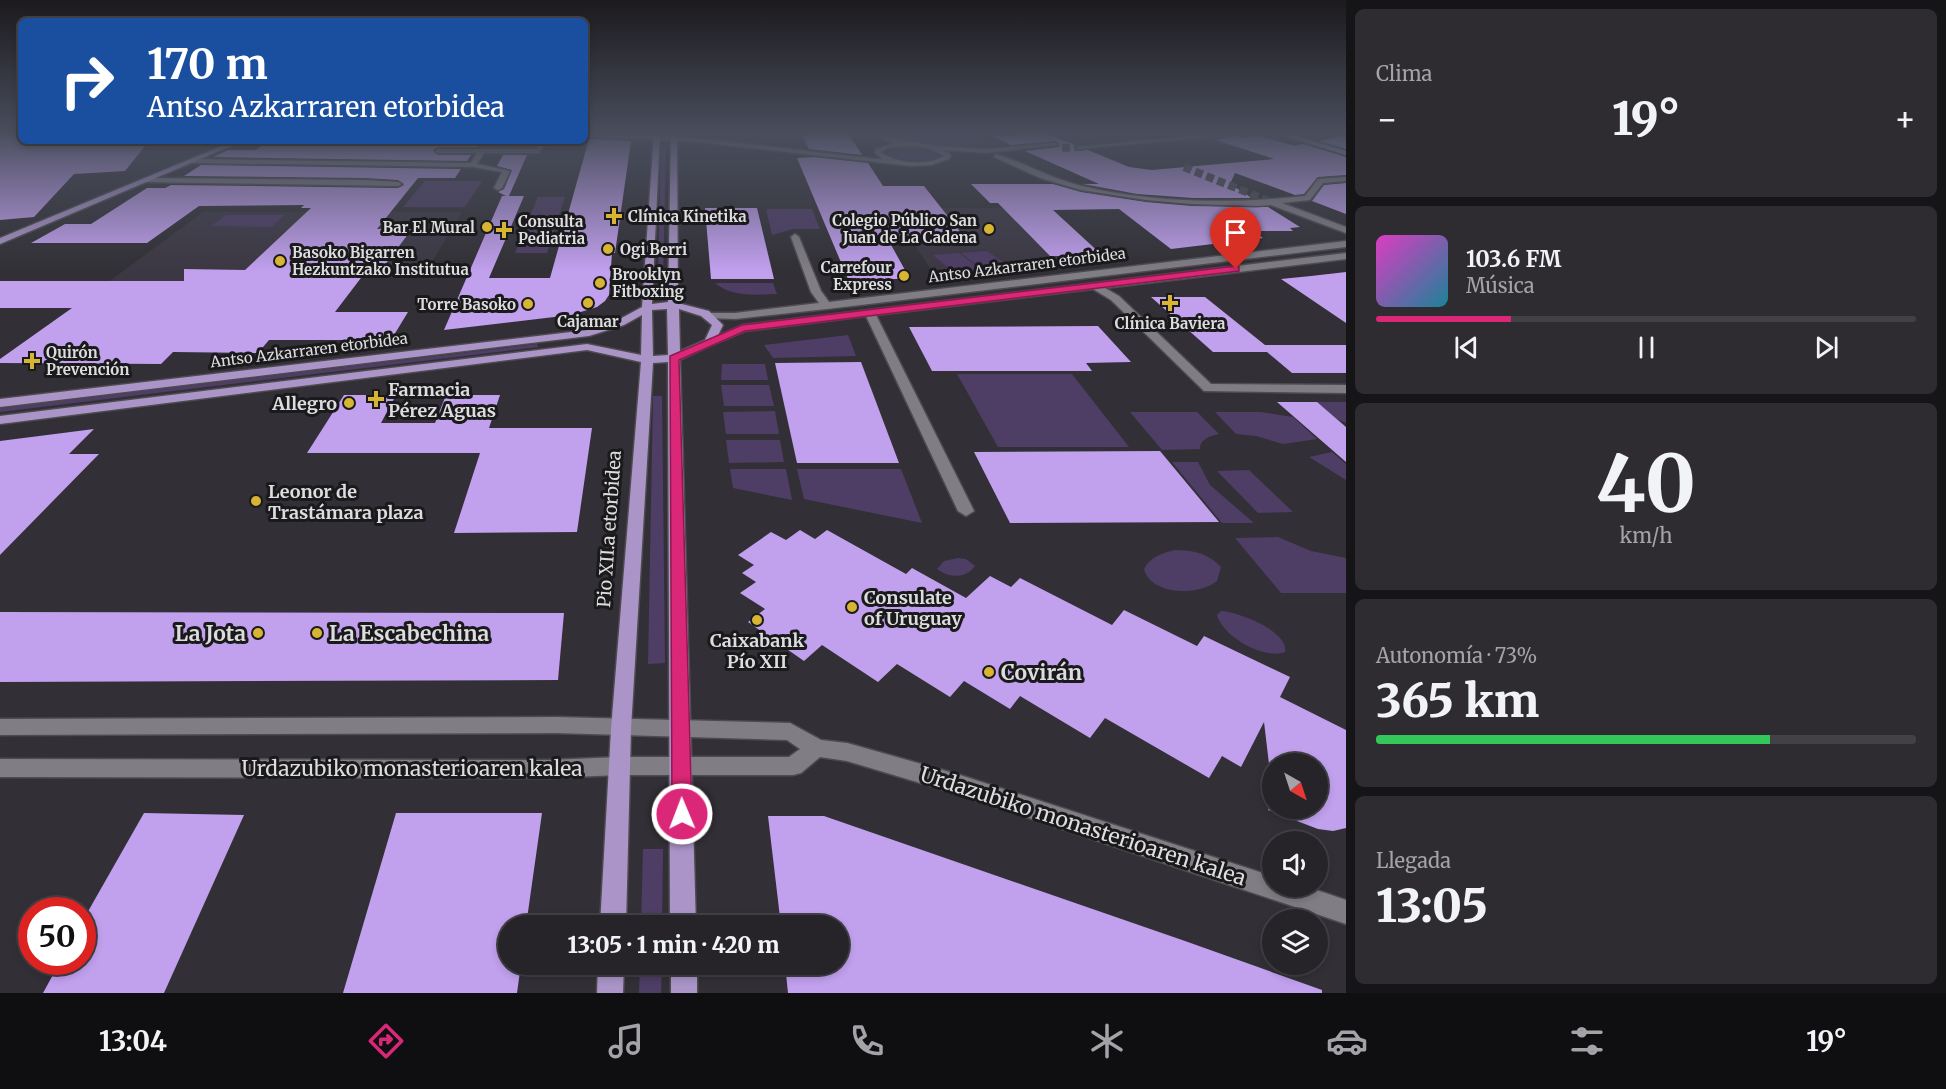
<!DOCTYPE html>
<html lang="es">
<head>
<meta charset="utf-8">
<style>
  body { margin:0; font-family:Merriweather,serif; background:#2e2c30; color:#f1f3f6; height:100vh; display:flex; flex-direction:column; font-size:22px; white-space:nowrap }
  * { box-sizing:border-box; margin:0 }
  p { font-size:20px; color:#a4a4a8 }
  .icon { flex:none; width:33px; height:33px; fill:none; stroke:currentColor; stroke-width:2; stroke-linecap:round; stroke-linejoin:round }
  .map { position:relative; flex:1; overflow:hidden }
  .details { display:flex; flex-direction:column; gap:9px; padding:9px; background:#151416; width:600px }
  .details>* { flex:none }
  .banner { position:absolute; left:18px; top:18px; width:570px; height:126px; border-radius:9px; box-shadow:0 3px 9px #0003,0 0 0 2px #424145; background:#1a4fa0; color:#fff; overflow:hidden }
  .needle { width:39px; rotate:141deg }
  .controls { position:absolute; left:1262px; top:753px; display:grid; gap:12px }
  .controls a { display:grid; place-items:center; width:66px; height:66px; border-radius:50%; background:#262428; box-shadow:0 3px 9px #0003,0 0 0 2px #424145; font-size:30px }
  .speed { position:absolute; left:18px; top:897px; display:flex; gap:12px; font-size:30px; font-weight:700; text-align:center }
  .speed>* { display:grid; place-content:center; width:78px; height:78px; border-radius:50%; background:#262428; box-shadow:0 3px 9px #0003,0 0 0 2px #424145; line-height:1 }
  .speed .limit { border:9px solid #d22; background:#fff; color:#111 }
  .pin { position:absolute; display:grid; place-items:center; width:51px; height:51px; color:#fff; margin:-62px -26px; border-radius:50% 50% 50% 0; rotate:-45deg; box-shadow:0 0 6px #0007 }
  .pin .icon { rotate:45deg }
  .me { position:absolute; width:66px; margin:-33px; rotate:359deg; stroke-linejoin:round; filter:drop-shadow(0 0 4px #0008) }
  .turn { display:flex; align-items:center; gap:21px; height:126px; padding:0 30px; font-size:27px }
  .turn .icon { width:78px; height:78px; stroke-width:2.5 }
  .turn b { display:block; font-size:42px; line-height:51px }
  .big { font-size:45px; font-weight:800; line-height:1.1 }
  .details .tile { flex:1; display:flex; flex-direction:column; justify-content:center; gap:9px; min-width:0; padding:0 21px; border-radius:9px; background:#2e2c30 }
  .details .dial { align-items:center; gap:0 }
  .dial b { font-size:78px; line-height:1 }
  .song { display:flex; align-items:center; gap:18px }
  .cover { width:72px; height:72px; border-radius:9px; background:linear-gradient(135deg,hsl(310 70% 55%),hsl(190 70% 35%)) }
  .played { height:6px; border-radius:3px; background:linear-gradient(90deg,#db2777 25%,#424145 25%) }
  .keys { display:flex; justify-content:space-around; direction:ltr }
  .heat { display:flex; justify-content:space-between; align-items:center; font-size:33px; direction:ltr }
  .charge { height:9px; border-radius:4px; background:linear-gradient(90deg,#34c759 73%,#424145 0) }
  .trip { position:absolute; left:498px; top:915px; width:351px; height:60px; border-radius:30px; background:#262428; box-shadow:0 3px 9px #0003,0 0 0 2px #424145; font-weight:800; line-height:60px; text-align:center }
  .tabs { display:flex; height:96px; justify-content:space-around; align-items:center; background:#0f0e10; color:#a4a4a8 }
  .tabs .icon { width:42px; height:42px }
  .tabs .current { color:#db2777 }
  .tabs b { font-size:27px; color:#f1f3f6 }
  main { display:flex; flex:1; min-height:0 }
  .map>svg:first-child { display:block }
  .built { fill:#3c3843 }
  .green { fill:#4e3d65 }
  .building { fill:#c1a0ee }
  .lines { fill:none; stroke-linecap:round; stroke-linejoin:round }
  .minor-tunnel { stroke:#4c4a4f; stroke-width:8; stroke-dasharray:8 4; stroke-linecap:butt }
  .minor-casing { stroke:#4d4b4f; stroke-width:3 }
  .major-casing { stroke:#4d4b4f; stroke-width:3 }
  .minor { fill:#807d84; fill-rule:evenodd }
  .major { fill:#aa94c8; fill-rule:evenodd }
  .route { fill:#db2777; stroke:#8e194d; stroke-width:1.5 }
  .poi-dot { fill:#d7b434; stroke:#1a191b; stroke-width:2 }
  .labels { text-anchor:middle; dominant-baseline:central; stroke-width:6; stroke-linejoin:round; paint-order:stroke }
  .far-poi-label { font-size:15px; font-weight:bold; fill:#dddcdf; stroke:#1a191b; text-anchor:start }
  .far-street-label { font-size:15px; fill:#dddcdf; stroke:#1a191b }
  .poi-label { font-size:18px; font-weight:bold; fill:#dddcdf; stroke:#1a191b; text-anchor:start }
  .street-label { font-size:18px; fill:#dddcdf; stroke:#1a191b }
  .near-poi-label { font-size:21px; font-weight:bold; fill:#dddcdf; stroke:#1a191b; text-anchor:start }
  .near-street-label { font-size:21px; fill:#dddcdf; stroke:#1a191b }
</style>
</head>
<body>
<main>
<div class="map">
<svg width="1346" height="993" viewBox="0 0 1346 993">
  <rect width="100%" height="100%" fill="#323036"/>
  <g class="built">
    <polygon points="890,208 1051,208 1104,257 936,277"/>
    <polygon points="203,212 462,212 433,260 407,264 392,275 292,274 69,311"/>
  </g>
  <g class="green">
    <path d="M888,133h108l-19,6 22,5c-23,5 -92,2 -111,-11z"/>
    <path d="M913,147l15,2 13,6c-11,11 -43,7 -54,-2l4,-4z"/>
    <polygon points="661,148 666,148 663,281 658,281"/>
    <polygon points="425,181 482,181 465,207 403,207"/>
    <polygon points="538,197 565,197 557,221 528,221"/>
    <polygon points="766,209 812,209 820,229 793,229 772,235"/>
    <polygon points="226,215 284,215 272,227 211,226"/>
    <polygon points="526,224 556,224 547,253 515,253"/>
    <polygon points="987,251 1009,266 982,269 961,253"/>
    <polygon points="959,253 980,269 953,272 933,255"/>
    <path d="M715,283h58l4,11c-20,1 -46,3 -62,-11z"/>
    <polygon points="848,335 856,356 773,358 764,345"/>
    <polygon points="537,344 538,347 0,412 0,408"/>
    <polygon points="722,364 765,364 768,380 721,380"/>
    <polygon points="957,374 1072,374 1129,447 998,447"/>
    <polygon points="721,385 769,385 774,406 724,406"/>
    <polygon points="653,396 662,396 665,663 648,664"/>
    <polygon points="1316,402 1346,402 1346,423 1337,419"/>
    <polygon points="775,411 779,434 726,434 723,412"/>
    <path d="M1130,412h67l22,22c-9,2 -19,5 -19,15l-38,1z"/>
    <polygon points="1215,412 1261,412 1293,417 1317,439 1283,444 1256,436 1236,434"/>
    <polygon points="726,440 780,440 784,462 729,463"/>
    <polygon points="1332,452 1346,464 1346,480 1309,457"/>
    <polygon points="1172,462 1198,462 1210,485 1254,523 1222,523"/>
    <polygon points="730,469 786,469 792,500 733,488"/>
    <polygon points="797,469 901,469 922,523 804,499"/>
    <polygon points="1249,470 1293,512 1258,513 1217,471"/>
    <polygon points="1278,537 1311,551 1346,558 1346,593 1281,593 1235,538"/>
    <path d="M1175,550c18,0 33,3 46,17l-4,14c-18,15 -66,15 -73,-12 6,-12 18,-16 31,-19z"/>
    <path d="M958,558l8,1 9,7c-9,13 -27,12 -38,3l7,-8z"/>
    <path d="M1221,611c17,1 68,20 64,41 -21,8 -62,-15 -68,-37z"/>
    <polygon points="643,849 663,849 662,925 641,925"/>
    <polygon points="640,965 662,965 661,993 639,993"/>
  </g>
  <g class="building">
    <polygon points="0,133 21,133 21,141 149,141 125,171 74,174 34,217 0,220"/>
    <polygon points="801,133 848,133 862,155 809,149"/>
    <polygon points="1045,133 1075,145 1074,147 1078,151 1088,150 1129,167 1152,170 1274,159 1216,140 1249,133 1295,146 1303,144 1346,157 1346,175 1318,177 1304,194 1295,195 1235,173 1230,184 1252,198 1193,198 1137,194 1083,184 1099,184 1025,151 1058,147 1060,145 1056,141 1011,145 992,136"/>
    <polygon points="1346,135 1346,149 1319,141"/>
    <polygon points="589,139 631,141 615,253 612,253 609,295 605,301 597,307 571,315 444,330 502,196 506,196 498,192 504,189 512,170 497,166 503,155 527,155 509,196 524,196 489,278 550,278"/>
    <polygon points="334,141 481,141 477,147 438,147 433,150 438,155 471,155 467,161 213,157 228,150 256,150 264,144 331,144"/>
    <polygon points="813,157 868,163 883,186 924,186 969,243 890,243 910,279 848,279 797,158"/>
    <polygon points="201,165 461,169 455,178 418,178 377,229 412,229 381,270 367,270 335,312 408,312 391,340 269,340 258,353 173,352 161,364 0,363 0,359 72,308 0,308 0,281 184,281 184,269 245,270 311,208 301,208 304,205 199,206 147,243 31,243 65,224 91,224 147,188 165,188 171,185 398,188 404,185 398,180 365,178 184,176"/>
    <polygon points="1346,183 1346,214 1312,201 1324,185"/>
    <polygon points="971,184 1053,184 1081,192 1146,202 1192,206 1268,207 1300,227 1290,228 1293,231 1253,231 1263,238 1171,249 1119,209 1053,210 1103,256 1050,256 998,203 990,203"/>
    <polygon points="705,208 757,208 774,279 711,279"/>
    <polygon points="1346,272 1346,323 1281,279 1311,276"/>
    <polygon points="1151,297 1205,297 1265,345 1346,345 1346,373 1292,373 1267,352 1213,352"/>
    <polygon points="1098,326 1131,362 1086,363 1092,371 932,371 909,327"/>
    <polygon points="861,362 899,463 797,463 775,363"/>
    <polygon points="344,395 396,395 381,423 435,423 446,395 500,395 489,428 592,428 577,532 454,533 480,453 307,453"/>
    <polygon points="1277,402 1317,402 1346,427 1346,462"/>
    <polygon points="94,429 69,454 99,454 0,555 0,441"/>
    <polygon points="1160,451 1219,522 1010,523 974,452"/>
    <polygon points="800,530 815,539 827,530 906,574 912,568 966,598 990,576 1011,587 1020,578 1112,625 1124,610 1197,646 1204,636 1290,677 1280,697 1346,730 1346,828 1333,831 1318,829 1268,810 1269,808 1318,808 1317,764 1269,764 1264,722 1241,767 1222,756 1209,778 1105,718 1090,738 1020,696 1010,709 964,681 950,697 897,664 878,682 822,645 804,661 748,622 765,609 740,593 756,582 742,573 754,565 738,555 771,532 786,540"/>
    <polygon points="0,612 564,613 558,680 0,682"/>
    <polygon points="144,813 244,815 164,993 43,993 60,962 82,962 82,922"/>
    <polygon points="396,813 542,813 526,926 508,926 508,964 521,964 517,993 343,993"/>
    <polygon points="768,816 824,816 1185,941 1322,990 1322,993 788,993 785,964 838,964 838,926 781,926"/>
  </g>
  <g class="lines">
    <g class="minor-tunnel">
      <polyline points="1239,134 1254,133"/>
      <polyline points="1062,148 1079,147"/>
      <polyline points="1184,167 1271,202"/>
    </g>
    <defs>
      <g id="minor">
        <path d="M585,133l112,5 180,21h5l-7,-6 1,-4 17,-6 -26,-10 70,13 48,3 70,-6 3,2 -73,8 -41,-3 7,5 -2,4 -18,6 -20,1 -214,-24 -112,-6zM911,146l20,3 13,7c-17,10 -46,8 -63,-4l7,-4z"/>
        <polygon points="1227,133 1242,134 1079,149 1076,147"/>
        <polygon points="1251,133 1261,133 1258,135"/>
        <polygon points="541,141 547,141 539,153 484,153 477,164 510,171 502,188 498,190 494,188 502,172 473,167 193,163 189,161 193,159 471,163 477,153 438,153 435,151 438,149 537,149"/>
        <path d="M996,154c29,9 56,25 86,32 71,17 150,18 223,10l13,-17 28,-2v4l-23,2 -13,17 -28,3 64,24v6l-75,-28 -15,1 -64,-2 -46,-4 -65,-10 -41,-12 -46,-21z"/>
        <polygon points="146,178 365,180 398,182 402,184 398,186 143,182"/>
        <polygon points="795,234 799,237 821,291 829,302 1346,241 1346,247 827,309 735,319 707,318 707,314 711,313 735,313 819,303 811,292 791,237"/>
        <polygon points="1346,253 1346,259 1105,288 1119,296 1211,384 1346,385 1346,393 1204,391 1111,300 1093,289 876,315 974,511 966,516 958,511 866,316 745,331 714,344 706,344 704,342 743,325"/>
        <polygon points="556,717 790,723 821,740 847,743 957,774 1272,876 1272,886 1305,886 1346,900 1346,924 957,794 847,761 820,757 801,773 793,775 620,775 548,778 0,777 0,759 548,760 620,757 789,757 800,749 787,740 556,733 0,735 0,719"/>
      </g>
      <g id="major">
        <path d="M654,133h6l-8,171 16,-2 3,-169h6l1,170 31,8 14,14 -9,19 -34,16 16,566h-26l-2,-564 -15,1 -22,366 -5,197h-26l11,-197 30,-367 -54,-12 -587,74v-8l587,-72 54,11 1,-40 -18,10 -35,11 -589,71v-8l588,-69 28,-9 26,-14zM667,309l1,46 -15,1 -1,-46zM679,309l22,7 11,9 -7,15 -25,11z"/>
        <polygon points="1275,133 1285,133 1346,151 1346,155"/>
        <polygon points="234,141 243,141 0,244 0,238"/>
        <polygon points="598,964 624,964 623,993 597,993"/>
        <rect x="671" y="964" width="26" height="29"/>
      </g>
    </defs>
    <use href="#minor" class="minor-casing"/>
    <use href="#major" class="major-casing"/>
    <use href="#minor" class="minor"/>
    <use href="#major" class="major"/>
  </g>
  <linearGradient id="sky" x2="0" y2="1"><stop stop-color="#1c1a1e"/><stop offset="0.49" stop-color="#494e5d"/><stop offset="1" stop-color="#494e5d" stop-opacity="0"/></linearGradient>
  <rect width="1346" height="272" fill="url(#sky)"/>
  <polygon class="route" points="1236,266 1239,267 1239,271 745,331 679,360 692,814 689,821 682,824 675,821 672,814 670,356 742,325"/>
  <g class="poi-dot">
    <path d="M611 207h6v6h6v6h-6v6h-6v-6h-6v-6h6z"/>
    <circle cx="487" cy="227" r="6"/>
    <circle cx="989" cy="229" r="6"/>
    <path d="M501 221h6v6h6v6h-6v6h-6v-6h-6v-6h6z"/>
    <circle cx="608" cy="249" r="6"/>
    <circle cx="280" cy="261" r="6"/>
    <circle cx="904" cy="276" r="6"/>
    <circle cx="600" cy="283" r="6"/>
    <circle cx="588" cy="303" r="6"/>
    <path d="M1167 294h6v6h6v6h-6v6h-6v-6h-6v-6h6z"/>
    <circle cx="528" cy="304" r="6"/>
    <path d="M29 352h6v6h6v6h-6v6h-6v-6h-6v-6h6z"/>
    <path d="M373 390h6v6h6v6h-6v6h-6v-6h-6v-6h6z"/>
    <circle cx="349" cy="403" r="6"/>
    <circle cx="256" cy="501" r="6"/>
    <circle cx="852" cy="607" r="6"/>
    <circle cx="757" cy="620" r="6"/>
    <circle cx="258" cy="633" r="6"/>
    <circle cx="317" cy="633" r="6"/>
    <circle cx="989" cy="672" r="6"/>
  </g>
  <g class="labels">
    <g class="far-poi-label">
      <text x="628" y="216">Clínica Kinetika</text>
      <text x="977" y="220" text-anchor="end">Colegio Público San<tspan x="977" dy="17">Juan de La Cadena</tspan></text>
      <text x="518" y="221">Consulta<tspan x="518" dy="17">Pediatria</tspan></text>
      <text x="475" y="227" text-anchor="end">Bar El Mural</text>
      <text x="620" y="249">Ogi Berri</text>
      <text x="292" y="252">Basoko Bigarren<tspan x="292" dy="17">Hezkuntzako Institutua</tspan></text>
      <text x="892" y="267" text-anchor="end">Carrefour<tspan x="892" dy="17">Express</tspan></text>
      <text x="612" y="274">Brooklyn<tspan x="612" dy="17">Fitboxing</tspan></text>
      <text x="516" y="304" text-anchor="end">Torre Basoko</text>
      <text x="588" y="321" text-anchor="middle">Cajamar</text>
      <text x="1170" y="323" text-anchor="middle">Clínica Baviera</text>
      <text x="46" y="352">Quirón<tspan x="46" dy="17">Prevención</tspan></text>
    </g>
    <g class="far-street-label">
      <text transform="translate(1027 265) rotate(-7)">Antso Azkarraren etorbidea</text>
      <text transform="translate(309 350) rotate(-7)">Antso Azkarraren etorbidea</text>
    </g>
    <g class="poi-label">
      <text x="388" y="389">Farmacia<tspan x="388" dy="21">Pérez Aguas</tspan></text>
      <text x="337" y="403" text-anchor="end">Allegro</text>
      <text x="268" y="491">Leonor de<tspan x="268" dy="21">Trastámara plaza</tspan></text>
      <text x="864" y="597">Consulate<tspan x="864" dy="21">of Uruguay</tspan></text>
      <text x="757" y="640" text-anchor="middle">Caixabank<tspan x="757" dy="21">Pío XII</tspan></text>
    </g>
    <g class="street-label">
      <text transform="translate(609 529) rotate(-86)">Pio XII.a etorbidea</text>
    </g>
    <g class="near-poi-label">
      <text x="246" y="633" text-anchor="end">La Jota</text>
      <text x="329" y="633">La Escabechina</text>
      <text x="1001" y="672">Covirán</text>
    </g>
    <g class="near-street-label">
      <text x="412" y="768">Urdazubiko monasterioaren kalea</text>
      <text transform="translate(1083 826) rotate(18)">Urdazubiko monasterioaren kalea</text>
    </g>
  </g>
</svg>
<div class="controls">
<a><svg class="needle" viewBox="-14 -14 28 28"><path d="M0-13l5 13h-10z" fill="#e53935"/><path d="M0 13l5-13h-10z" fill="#a4a4a8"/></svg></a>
<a><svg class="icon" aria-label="sound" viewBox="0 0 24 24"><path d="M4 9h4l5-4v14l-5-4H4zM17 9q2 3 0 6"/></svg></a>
<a><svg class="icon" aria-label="layers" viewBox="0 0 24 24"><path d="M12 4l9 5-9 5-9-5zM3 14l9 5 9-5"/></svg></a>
</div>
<div class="speed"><div class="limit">50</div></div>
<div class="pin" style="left:1236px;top:269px;background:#d93025"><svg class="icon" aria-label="arrive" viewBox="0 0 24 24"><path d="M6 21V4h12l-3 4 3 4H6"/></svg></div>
<svg class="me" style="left:682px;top:814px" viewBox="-20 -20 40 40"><circle r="17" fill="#db2777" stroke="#fff" stroke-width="3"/><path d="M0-11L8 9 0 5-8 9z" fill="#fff"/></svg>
<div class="trip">13:05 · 1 min · 420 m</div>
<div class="banner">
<div class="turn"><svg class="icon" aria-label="right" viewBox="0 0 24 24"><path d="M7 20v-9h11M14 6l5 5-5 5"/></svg><div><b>170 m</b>Antso Azkarraren etorbidea</div></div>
</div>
</div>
<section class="details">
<div class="tile"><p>Clima</p>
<div class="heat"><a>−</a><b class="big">19°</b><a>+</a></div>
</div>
<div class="tile">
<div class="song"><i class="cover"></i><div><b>103.6 FM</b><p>Música</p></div></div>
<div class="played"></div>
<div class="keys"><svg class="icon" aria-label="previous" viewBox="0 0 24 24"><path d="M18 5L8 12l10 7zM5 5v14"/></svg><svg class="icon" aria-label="pause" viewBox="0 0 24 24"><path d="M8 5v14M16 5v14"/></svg><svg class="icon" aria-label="next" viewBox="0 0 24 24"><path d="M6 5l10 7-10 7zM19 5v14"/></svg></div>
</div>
<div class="tile dial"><b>40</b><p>km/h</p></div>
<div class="tile"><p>Autonomía · 73%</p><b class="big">365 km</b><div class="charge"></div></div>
<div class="tile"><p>Llegada</p><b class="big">13:05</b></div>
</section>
</main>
<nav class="tabs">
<b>13:04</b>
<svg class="icon current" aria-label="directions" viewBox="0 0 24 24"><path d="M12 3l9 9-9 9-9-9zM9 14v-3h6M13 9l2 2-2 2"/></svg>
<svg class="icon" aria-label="music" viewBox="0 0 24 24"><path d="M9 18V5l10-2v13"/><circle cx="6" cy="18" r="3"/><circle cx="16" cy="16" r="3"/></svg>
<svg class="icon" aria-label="phone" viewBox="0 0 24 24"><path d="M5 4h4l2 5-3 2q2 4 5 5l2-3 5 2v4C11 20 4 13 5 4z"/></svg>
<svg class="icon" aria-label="climate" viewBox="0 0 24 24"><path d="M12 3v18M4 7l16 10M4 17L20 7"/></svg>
<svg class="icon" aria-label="car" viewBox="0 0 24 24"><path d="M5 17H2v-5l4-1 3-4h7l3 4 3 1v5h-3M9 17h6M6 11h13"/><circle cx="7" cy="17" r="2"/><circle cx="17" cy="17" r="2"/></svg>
<svg class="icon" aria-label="filters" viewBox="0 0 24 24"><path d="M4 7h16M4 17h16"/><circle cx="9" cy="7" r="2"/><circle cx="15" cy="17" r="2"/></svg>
<b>19°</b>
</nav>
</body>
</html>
